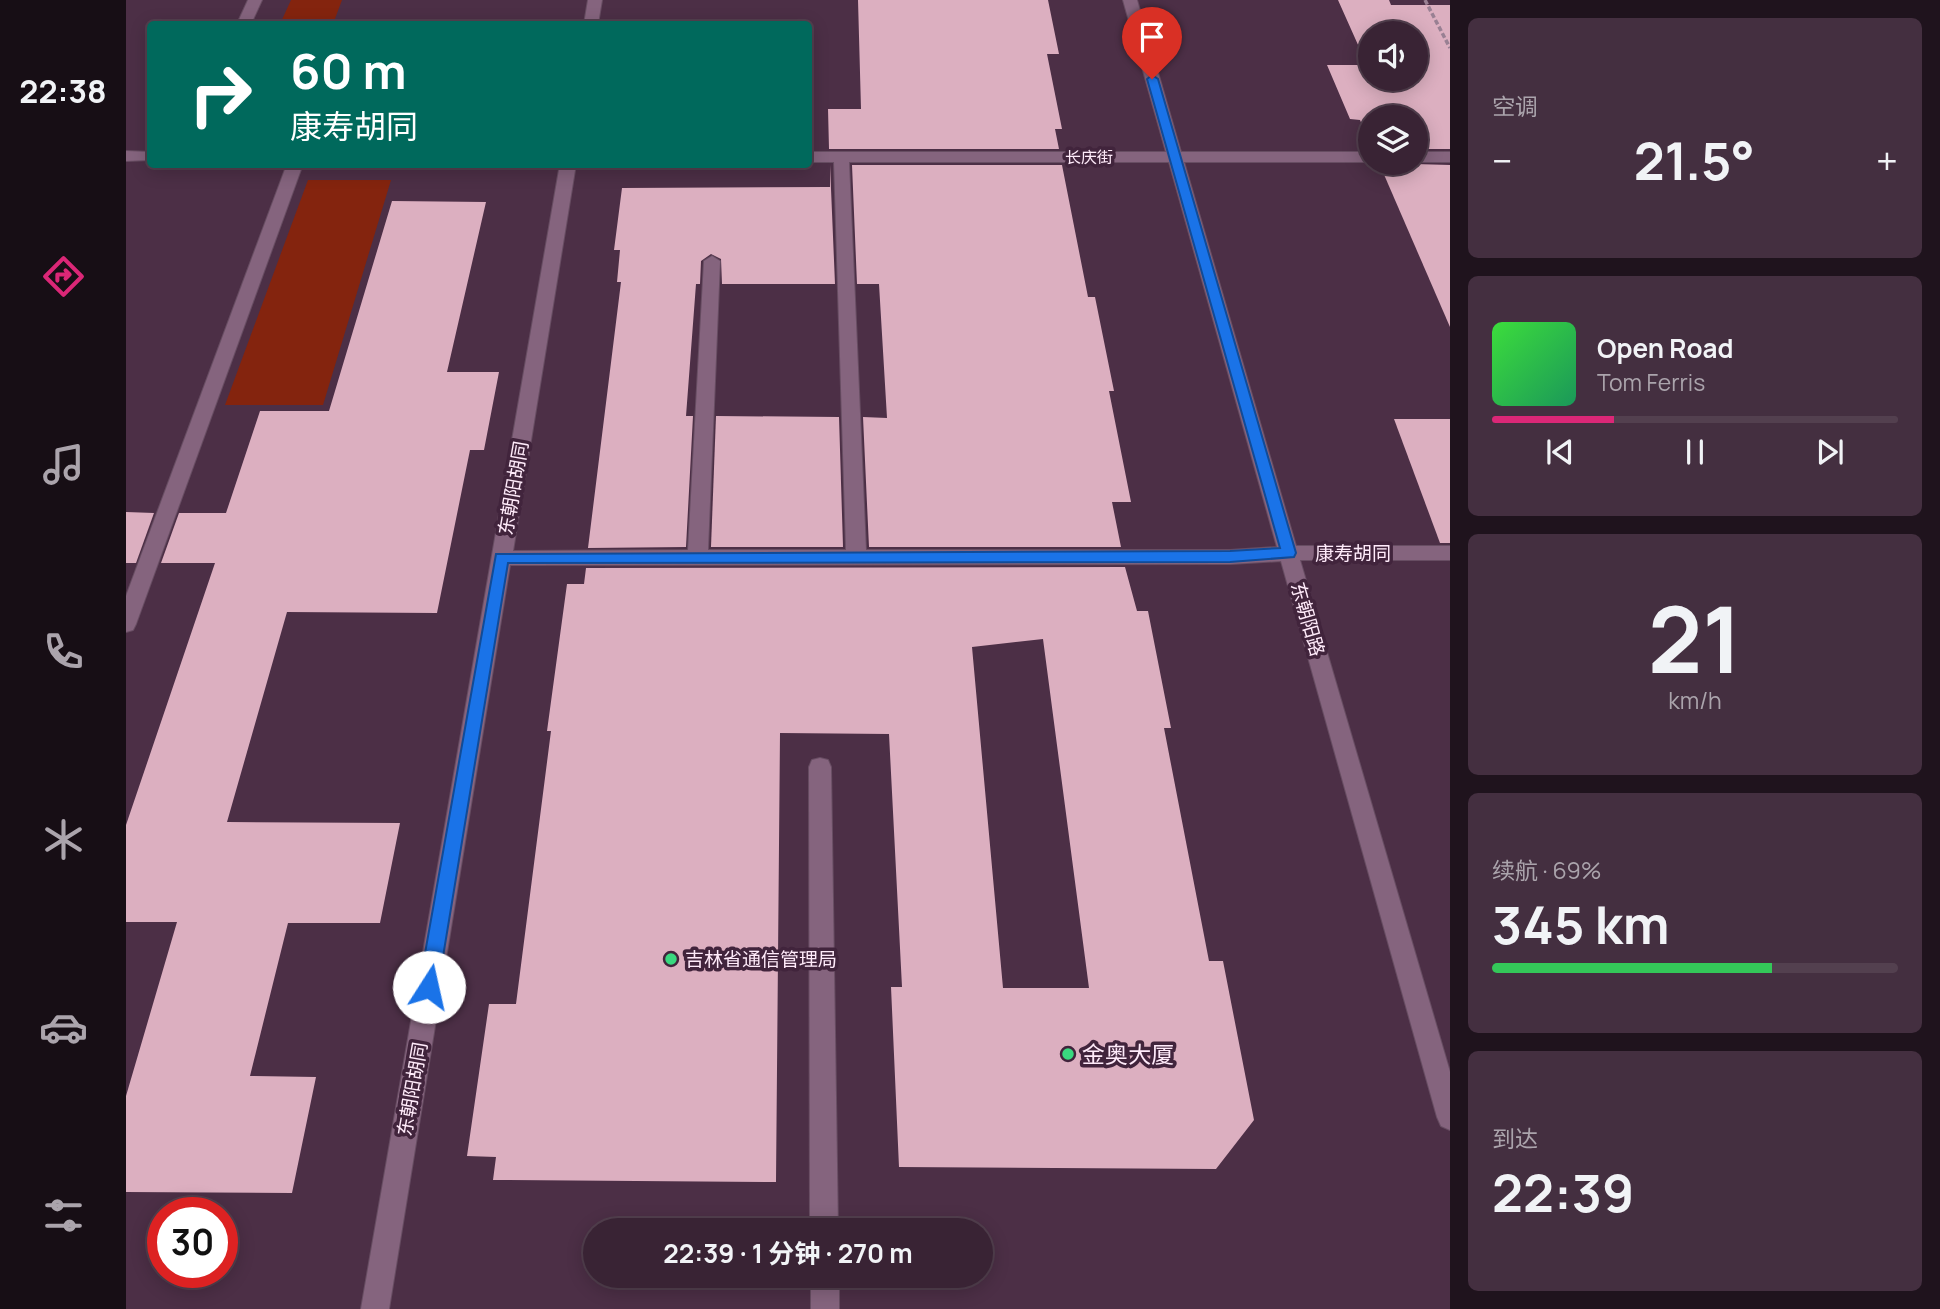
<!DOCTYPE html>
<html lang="zh">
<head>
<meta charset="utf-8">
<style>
  body { margin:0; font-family:Manrope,"Noto Sans SC",sans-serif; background:#442f40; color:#f1f3f6; height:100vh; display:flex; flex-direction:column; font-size:26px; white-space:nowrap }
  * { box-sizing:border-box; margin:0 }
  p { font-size:23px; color:#aba4ac }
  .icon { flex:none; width:38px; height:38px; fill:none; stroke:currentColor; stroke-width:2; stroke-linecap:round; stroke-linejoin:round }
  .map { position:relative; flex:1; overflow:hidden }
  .side { display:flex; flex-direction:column; gap:18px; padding:18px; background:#1f131d; width:490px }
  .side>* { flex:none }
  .top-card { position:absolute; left:21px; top:21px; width:665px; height:147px; border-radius:7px; box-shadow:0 4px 18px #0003,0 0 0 2px #53404f; background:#00695c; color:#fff; overflow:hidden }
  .fabs { position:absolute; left:1232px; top:21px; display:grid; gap:14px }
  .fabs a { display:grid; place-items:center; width:70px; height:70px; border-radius:50%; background:#392334; box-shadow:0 4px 18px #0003,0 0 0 2px #53404f; font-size:35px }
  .speed { position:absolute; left:21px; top:1197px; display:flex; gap:14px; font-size:35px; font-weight:700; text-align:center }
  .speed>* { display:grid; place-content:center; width:91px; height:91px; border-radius:50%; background:#392334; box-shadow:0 4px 18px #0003,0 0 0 2px #53404f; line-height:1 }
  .speed .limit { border:10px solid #d22; background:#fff; color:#111 }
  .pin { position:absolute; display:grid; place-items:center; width:60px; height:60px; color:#fff; margin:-72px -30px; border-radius:50% 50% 50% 0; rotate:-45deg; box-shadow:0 0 7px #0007 }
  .pin .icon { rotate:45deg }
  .me { position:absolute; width:77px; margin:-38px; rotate:10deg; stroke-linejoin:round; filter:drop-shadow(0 0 5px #0008) }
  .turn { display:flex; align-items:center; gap:24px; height:147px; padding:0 28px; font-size:32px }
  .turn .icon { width:91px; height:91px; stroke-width:2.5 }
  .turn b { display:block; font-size:49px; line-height:60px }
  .big { font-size:52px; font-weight:700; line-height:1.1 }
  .side .widget { flex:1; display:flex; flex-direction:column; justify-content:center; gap:10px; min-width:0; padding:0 24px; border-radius:10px; background:#442f40 }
  .side .dial { align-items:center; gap:0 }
  .dial b { font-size:91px; line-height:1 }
  .song { display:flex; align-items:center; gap:21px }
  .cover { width:84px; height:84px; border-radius:10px; background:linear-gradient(135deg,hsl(120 70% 55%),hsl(150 70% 35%)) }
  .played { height:7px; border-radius:4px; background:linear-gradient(90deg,#db2777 30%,#53404f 30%) }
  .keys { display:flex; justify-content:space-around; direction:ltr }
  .heat { display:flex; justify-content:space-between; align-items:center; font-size:38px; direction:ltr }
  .charge { height:10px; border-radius:5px; background:linear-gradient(90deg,#34c759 69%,#53404f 0) }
  .trip { position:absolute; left:457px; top:1218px; width:410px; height:70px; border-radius:35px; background:#392334; box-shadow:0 4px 18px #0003,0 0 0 2px #53404f; font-weight:700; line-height:70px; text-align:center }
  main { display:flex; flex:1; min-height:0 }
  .dock { display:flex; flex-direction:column; width:126px; justify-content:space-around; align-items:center; background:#170e15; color:#aba4ac }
  .dock .icon { width:49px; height:49px }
  .dock .active { color:#db2777 }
  .dock b { font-size:32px; color:#f1f3f6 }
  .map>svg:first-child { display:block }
  .green { fill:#84240e }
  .building { fill:#dcafc0; fill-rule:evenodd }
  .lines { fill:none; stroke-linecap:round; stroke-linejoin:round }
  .minor-casing { stroke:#674d62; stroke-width:2 }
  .path { stroke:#998093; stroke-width:3.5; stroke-dasharray:5 2.5; stroke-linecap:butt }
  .minor { fill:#85647e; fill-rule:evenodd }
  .route { fill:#1a73e8; stroke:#114b97; stroke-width:2 }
  .poi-dot { fill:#39d87f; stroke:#41243c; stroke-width:2.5 }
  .labels { text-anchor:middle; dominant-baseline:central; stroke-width:7; stroke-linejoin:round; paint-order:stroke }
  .far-street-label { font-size:16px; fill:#ffebfa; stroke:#41243c }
  .street-label { font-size:19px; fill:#ffebfa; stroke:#41243c }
  .poi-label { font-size:19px; fill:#ffebfa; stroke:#41243c; text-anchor:start }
  .near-poi-label { font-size:23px; fill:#ffebfa; stroke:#41243c; text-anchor:start }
</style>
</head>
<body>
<main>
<nav class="dock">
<b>22:38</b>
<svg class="icon active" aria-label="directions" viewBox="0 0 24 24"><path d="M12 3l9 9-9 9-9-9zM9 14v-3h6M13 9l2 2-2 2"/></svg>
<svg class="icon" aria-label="music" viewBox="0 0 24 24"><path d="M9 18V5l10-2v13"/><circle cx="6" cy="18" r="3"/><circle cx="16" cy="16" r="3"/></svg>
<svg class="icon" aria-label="phone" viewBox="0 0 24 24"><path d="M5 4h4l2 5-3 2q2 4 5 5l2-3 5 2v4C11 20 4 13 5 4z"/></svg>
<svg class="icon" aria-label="climate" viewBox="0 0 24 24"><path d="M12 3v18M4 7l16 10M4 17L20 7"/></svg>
<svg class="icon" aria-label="car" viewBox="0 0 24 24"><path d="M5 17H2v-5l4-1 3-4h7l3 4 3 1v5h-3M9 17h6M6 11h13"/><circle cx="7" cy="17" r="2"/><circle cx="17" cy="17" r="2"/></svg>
<svg class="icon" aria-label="filters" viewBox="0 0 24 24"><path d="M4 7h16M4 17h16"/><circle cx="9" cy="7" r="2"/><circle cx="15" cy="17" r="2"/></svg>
</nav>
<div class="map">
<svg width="1324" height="1309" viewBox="0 0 1324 1309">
  <rect width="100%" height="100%" fill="#4c2f46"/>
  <g class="green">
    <polygon points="165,0 216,0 207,24 154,24"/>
    <polygon points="182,180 265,180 197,405 99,405"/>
  </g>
  <g class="building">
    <polygon points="732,0 922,0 933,54 921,54 936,129 929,129 933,149 703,149 702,109 735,109"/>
    <path d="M1212,0h51l2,5h59v144h-34v-32h-46v26l-10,-23 -10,-1 -23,-54h40zM1244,33h46v46h-46z"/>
    <polygon points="1253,163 1324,165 1324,327"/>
    <polygon points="704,165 709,284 596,284 595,259 585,254 575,261 574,284 570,284 560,416 567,416 560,547 462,548 495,282 491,282 494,250 488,250 496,188 704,187"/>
    <polygon points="726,165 936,165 962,297 969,297 988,391 983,391 1005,502 986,502 995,547 743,547 737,417 761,418 753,284 731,284"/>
    <polygon points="266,201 360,202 321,372 373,372 358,450 344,450 311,613 161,612 101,822 274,823 254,923 162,923 124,1076 190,1077 166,1193 0,1192 0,1096 51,922 0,922 0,825 89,563 35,563 53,513 100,513 134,411 203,411"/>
    <polygon points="590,416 713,417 717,547 585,547"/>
    <polygon points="1268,419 1324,419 1324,543 1314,543"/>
    <polygon points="0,512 28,513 10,563 0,563"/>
    <path d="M999,567l12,44h11l23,117h-7l45,233h14l31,159 -38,49 -317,-2 -8,-180h11l-13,-253 -109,-1 -4,449 -283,-2 3,-23 -29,-1 22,-152h27l35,-273h-4l20,-147h17l2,-16zM917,639l46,349h-86l-31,-341z"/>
  </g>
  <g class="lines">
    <defs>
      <g id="minor">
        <polygon points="122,0 136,0 125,24 111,24"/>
        <polygon points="462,0 476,0 472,24 458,24"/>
        <path d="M997,0h14l44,152h189v10h-186l112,384h154v14h-150l150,512v58l-9,-4 -4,-9 -156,-556 -51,3 -720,1 -121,744h-28l199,-1145h16l-63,387 175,-1 16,-289 8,-5 8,5 -12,289h138l-12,-388h-26v-10h358zM723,162h320l108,385 -47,3h-364z"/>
        <polygon points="0,151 24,152 24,160 0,161"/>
        <rect x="1290" y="152" width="34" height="10"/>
        <polygon points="161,164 177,164 10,624 7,630 0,632 0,596"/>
        <polygon points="694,758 702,760 705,767 712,1230 684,1230 683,767 686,760"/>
        <rect x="685" y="1276" width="28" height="33"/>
      </g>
    </defs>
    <use href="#minor" class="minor-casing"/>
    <polyline class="path" points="1299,0 1324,48"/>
    <use href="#minor" class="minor"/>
  </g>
  <polygon class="route" points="1026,75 1032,79 1170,553 1168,557 1104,562 382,563 312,987 309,993 303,996 296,993 293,987 370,554 1104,551 1154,548 1021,79"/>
  <g class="poi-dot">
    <circle cx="545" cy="959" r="7"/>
    <circle cx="942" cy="1054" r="7"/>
  </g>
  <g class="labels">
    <g class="far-street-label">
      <text x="963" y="157">长庆街</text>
    </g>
    <g class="street-label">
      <text transform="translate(387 488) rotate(-80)">东朝阳胡同</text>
      <text x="1227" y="553">康寿胡同</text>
      <text transform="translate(1182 619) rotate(74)">东朝阳路</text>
      <text transform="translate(286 1089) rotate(-80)">东朝阳胡同</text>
    </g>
    <g class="poi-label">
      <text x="559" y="959">吉林省通信管理局</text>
    </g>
    <g class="near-poi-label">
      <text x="956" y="1054">金奥大厦</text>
    </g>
  </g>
</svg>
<div class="fabs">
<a><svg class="icon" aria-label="sound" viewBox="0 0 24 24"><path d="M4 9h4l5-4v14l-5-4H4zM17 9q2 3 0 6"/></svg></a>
<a><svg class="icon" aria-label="layers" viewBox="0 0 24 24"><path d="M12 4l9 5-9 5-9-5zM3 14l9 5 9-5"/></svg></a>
</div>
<div class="speed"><div class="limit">30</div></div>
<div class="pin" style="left:1026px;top:79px;background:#d93025"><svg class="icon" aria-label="arrive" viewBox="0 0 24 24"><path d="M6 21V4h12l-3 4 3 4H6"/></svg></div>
<svg class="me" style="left:303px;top:987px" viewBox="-20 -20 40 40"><circle r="19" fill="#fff"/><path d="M0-13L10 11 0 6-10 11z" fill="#1a73e8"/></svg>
<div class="trip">22:39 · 1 分钟 · 270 m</div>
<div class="top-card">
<div class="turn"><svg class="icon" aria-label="right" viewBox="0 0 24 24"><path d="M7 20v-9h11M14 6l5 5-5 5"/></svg><div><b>60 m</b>康寿胡同</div></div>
</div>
</div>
<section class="side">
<div class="widget"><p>空调</p>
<div class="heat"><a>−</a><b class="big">21.5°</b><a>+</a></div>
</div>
<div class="widget">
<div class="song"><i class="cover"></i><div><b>Open Road</b><p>Tom Ferris</p></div></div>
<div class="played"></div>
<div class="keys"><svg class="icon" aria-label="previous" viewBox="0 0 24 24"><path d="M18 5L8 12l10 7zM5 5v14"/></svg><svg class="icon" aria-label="pause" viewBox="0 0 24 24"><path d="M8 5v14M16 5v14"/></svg><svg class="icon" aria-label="next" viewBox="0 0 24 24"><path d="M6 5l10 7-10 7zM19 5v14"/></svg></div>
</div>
<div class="widget dial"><b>21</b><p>km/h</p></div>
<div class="widget"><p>续航 · 69%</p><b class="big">345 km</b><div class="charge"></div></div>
<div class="widget"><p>到达</p><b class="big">22:39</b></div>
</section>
</main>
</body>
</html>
